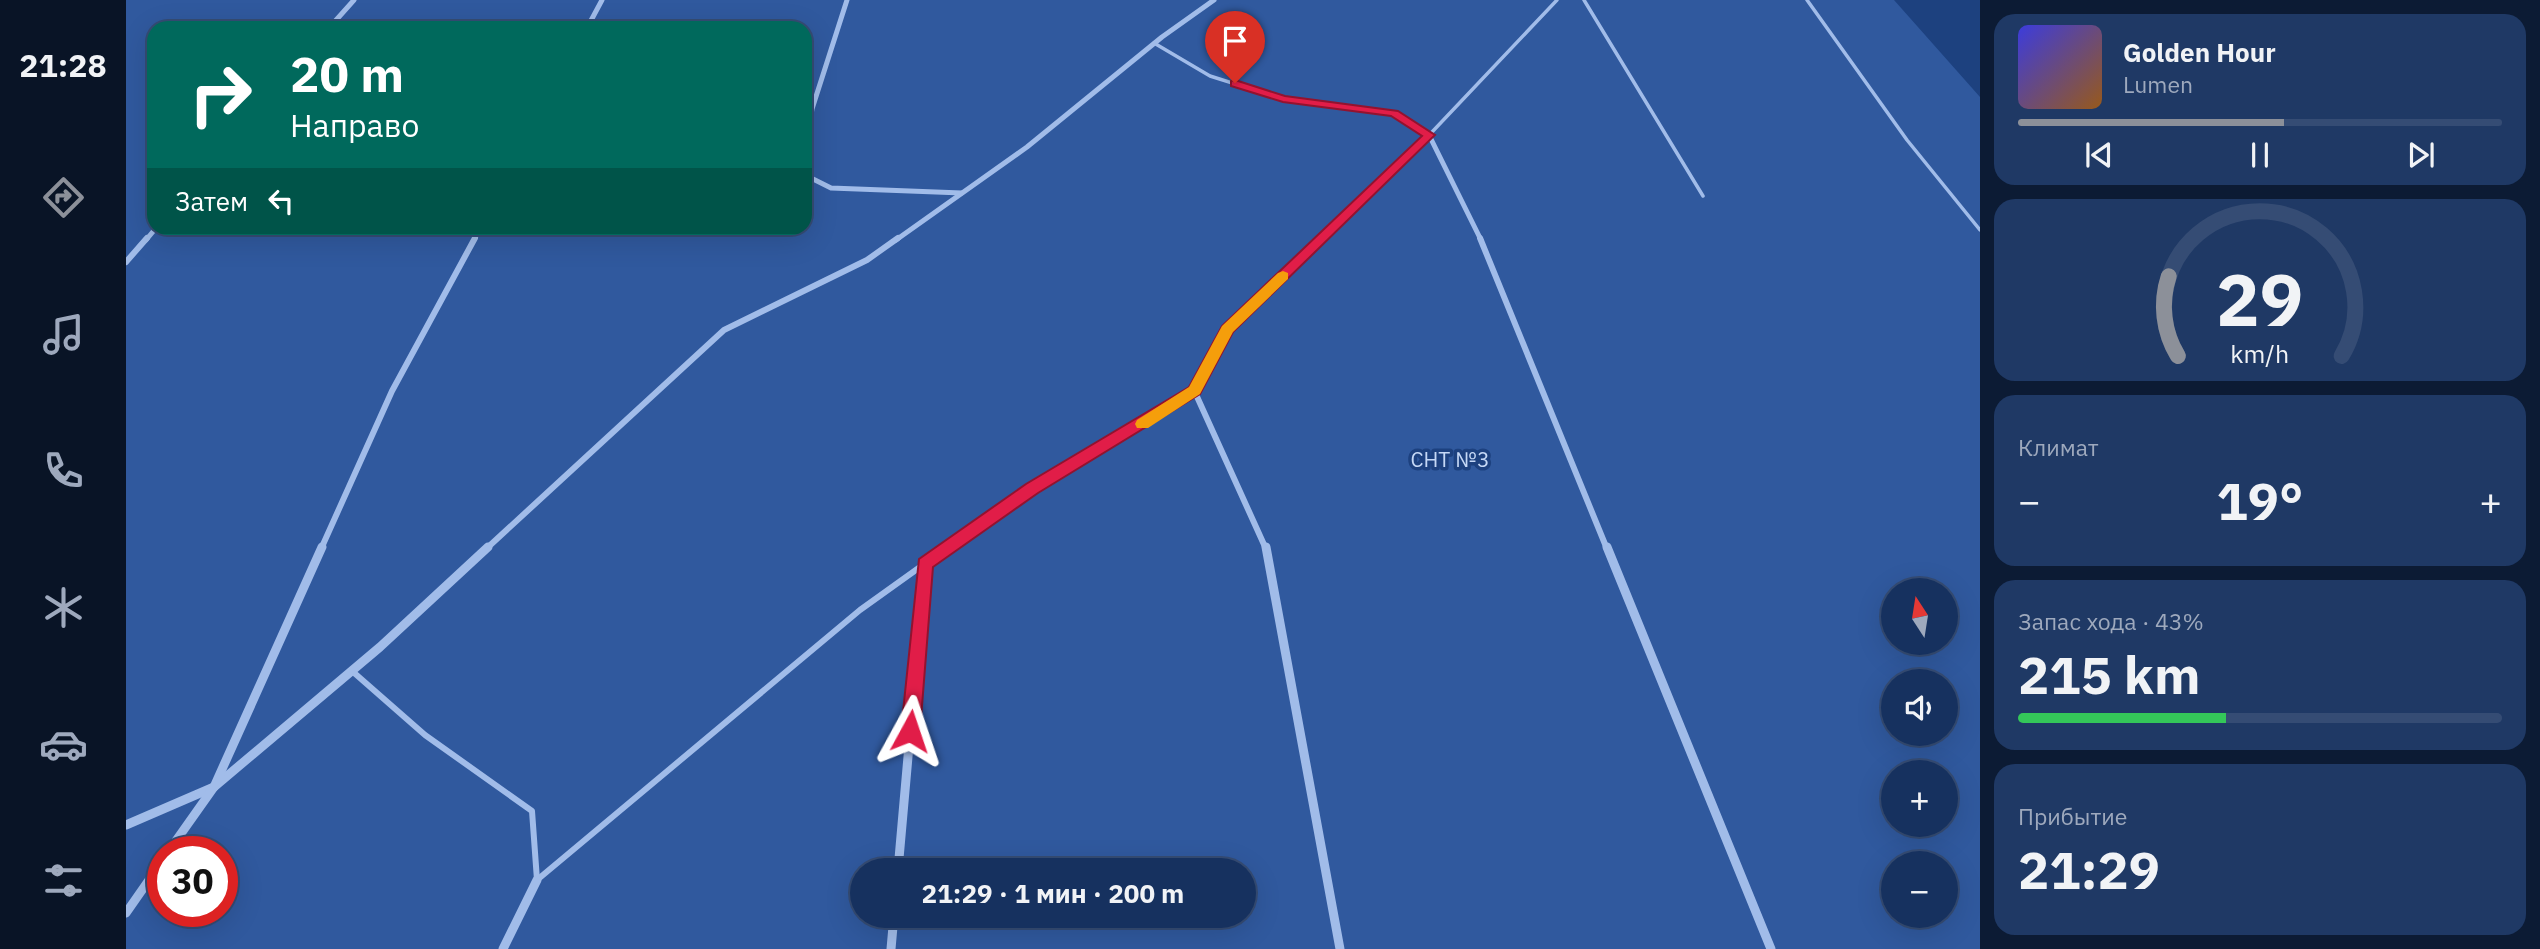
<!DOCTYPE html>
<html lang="ru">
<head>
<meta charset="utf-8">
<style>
  body { margin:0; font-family:"IBM Plex Sans",sans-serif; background:#1f3965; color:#f1f3f6; height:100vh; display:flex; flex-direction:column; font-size:26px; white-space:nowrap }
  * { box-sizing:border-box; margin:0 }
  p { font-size:23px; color:#9ea9bd }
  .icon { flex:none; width:38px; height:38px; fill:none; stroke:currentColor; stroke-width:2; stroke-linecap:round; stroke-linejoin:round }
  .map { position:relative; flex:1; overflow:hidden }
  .panel { display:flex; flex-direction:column; gap:14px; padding:14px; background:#0c1b34; width:560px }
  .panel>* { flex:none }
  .top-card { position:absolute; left:21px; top:21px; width:665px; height:214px; border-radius:21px; box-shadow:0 7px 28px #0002,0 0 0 2px #354c74; background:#00695c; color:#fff; overflow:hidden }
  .needle { width:46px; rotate:348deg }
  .tools { position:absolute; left:1755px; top:578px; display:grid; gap:14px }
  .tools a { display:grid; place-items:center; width:77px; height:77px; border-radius:50%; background:#16315f; box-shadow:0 7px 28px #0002,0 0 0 2px #354c74; font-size:35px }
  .speed { position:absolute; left:21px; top:836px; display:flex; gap:14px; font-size:35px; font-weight:700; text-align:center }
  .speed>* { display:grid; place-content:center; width:91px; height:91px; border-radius:50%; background:#16315f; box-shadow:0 7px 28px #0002,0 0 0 2px #354c74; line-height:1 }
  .speed .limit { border:10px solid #d22; background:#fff; color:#111 }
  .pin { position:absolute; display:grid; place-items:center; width:60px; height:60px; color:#fff; margin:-72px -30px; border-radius:50% 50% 50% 0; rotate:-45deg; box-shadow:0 0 7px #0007 }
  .pin .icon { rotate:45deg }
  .me { position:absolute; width:77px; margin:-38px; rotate:5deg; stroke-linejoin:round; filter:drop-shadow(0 0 5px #0008) }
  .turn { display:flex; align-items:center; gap:24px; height:147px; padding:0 28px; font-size:32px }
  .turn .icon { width:91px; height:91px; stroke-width:2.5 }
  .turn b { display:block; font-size:49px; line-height:60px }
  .then { display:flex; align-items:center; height:66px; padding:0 28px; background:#0003; gap:14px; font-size:26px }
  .big { font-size:52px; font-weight:800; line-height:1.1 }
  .panel .card { flex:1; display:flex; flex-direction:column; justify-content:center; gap:10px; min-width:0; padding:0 24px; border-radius:21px; background:#1f3965 }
  .panel .dial { align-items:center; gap:0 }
  .dial svg { height:182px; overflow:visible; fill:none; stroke:#354c74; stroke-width:7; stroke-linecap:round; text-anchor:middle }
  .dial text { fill:#f1f3f6; stroke:none }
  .song { display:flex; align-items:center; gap:21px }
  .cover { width:84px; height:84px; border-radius:10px; background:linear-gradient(135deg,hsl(240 70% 55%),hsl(30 70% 35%)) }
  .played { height:7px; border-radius:4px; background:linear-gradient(90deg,#8c9099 55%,#354c74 55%) }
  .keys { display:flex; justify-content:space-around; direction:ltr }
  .heat { display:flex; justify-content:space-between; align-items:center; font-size:38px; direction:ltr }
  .charge { height:10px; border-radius:5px; background:linear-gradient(90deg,#34c759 43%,#354c74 0) }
  .trip { position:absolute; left:724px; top:858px; width:406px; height:70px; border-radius:35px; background:#16315f; box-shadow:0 7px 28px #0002,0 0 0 2px #354c74; font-weight:800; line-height:70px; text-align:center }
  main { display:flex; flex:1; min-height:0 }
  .tab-bar { display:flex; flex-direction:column; width:126px; justify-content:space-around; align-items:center; background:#091426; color:#9ea9bd }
  .tab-bar .icon { width:49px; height:49px }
  .tab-bar .current { color:#8c9099 }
  .tab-bar b { font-size:32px; color:#f1f3f6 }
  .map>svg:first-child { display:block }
  .green { fill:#30599e; fill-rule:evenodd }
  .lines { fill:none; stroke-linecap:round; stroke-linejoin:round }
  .lane-far2 { stroke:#a1bce9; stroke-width:3.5 }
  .lane-far1 { stroke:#a1bce9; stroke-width:5 }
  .lane { stroke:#a1bce9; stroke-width:6 }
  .street-far2 { stroke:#a1bce9; stroke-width:5 }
  .street-far1 { stroke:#a1bce9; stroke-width:6 }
  .street { stroke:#a1bce9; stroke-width:9 }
  .route { fill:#e11d48; stroke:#92132f; stroke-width:2 }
  .slow { fill:#f59e0b }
  .labels { text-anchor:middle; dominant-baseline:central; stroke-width:7; stroke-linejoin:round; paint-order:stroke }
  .park-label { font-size:21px; fill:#c5d8f6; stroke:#1d417f }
</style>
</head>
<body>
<main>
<nav class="tab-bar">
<b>21:28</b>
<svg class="icon current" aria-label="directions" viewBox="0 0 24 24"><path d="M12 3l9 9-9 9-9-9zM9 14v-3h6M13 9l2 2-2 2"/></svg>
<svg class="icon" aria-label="music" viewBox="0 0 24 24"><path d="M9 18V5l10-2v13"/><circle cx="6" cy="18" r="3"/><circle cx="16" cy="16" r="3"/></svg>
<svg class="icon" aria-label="phone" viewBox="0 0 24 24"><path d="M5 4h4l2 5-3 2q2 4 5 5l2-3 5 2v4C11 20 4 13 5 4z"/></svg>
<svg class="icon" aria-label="climate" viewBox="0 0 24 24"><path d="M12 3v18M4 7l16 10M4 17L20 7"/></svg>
<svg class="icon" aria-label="car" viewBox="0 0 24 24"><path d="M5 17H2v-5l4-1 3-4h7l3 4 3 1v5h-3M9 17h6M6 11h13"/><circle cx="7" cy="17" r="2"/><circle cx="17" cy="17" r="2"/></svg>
<svg class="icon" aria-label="filters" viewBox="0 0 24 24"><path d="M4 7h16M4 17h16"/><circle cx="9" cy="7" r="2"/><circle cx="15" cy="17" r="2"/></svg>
</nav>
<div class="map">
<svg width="1854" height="949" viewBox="0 0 1854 949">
  <rect width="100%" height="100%" fill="#1d417f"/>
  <path class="green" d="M0,0h1768l86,97v852h-1854zM28,28h651v200h-651zM1768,590h52v52h-52zM1768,681h52v52h-52zM1768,772h52v52h-52zM37,852h59v60h-59zM1768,863h52v52h-52zM737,870h381v45h-381z"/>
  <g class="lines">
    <g class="lane-far2">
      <polyline points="1458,0 1577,196"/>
      <polyline points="1681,0 1781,140 1854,230"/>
      <polyline points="1028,43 1084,76 1157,99 1268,113 1303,135"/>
      <polyline points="1195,240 1289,150 1431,0"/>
    </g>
    <polyline class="lane-far1" points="820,549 906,488 1068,390 1101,329 1197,238"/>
    <g class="lane">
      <polyline points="226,671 299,735 406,811 411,880"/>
      <polyline points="411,880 734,610 822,547"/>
    </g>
    <g class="street-far2">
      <polyline points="203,28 228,0"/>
      <polyline points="461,28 476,0"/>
      <polyline points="1303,135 1355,240"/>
      <polyline points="679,148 686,109 721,0"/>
      <polyline points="679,175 705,188 836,193"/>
      <polyline points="20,240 30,228"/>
      <polyline points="348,240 354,228"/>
      <polyline points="770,240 901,147 1036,37 1088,0"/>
    </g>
    <g class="street-far1">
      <polyline points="1354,238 1481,549"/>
      <polyline points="0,262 21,238"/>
      <polyline points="1068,390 1140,549"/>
      <polyline points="195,549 266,391 349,238"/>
      <polyline points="360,549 598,330 741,260 772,238"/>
    </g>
    <g class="street">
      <polyline points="1140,547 1214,949"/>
      <polyline points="1481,547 1645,949"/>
      <polyline points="0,825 88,787 254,647 362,547"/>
      <polyline points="42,852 88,787 196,547"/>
      <polyline points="772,870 799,564"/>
      <polyline points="0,913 37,860"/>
      <polyline points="377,949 411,880"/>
      <polyline points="765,949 768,915"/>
    </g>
  </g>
  <polygon class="route" points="1109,80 1159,96 1272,111 1309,135 1107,332 1074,394 912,493 807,567 794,731 791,737 784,740 777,737 775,731 793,559 900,484 1063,387 1096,326 1296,136 1265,116 1157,102 1105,86 1105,81"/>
  <polygon class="slow" points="1157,271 1162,273 1162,279 1107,332 1074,394 1022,428 1011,428 1009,424 1011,420 1063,387 1096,326 1152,273"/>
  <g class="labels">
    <g class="park-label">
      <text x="1324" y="459">СНТ №3</text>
    </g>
  </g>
</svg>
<div class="tools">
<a><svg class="needle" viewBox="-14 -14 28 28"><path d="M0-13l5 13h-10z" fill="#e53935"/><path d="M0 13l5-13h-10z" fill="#9ea9bd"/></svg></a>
<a><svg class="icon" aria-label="sound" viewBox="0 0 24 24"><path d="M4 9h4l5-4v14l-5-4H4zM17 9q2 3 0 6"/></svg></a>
<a>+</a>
<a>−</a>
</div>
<div class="speed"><div class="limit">30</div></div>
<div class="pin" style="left:1109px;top:83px;background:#d93025"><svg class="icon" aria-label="arrive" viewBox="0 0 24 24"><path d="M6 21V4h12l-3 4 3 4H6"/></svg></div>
<svg class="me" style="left:784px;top:731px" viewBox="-20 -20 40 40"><path d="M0-17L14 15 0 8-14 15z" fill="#e11d48" stroke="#fff" stroke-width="4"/></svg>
<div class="trip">21:29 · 1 мин · 200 m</div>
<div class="top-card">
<div class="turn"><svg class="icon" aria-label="right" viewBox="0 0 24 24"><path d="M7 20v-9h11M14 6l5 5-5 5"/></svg><div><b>20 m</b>Направо</div></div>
<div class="then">Затем<svg class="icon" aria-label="left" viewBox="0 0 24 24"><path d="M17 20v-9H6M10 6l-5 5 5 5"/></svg></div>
</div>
</div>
<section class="panel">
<div class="card">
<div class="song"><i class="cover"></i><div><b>Golden Hour</b><p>Lumen</p></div></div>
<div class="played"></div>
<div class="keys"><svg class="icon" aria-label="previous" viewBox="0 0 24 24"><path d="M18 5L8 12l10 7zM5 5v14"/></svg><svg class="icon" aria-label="pause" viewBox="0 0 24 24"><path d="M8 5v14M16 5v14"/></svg><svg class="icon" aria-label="next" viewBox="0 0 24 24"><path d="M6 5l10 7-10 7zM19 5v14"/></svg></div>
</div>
<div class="card dial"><svg viewBox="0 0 100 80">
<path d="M14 69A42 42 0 1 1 86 69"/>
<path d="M14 69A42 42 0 0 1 10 34" stroke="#8c9099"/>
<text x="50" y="56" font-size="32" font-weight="700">29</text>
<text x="50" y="72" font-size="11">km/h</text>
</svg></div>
<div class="card"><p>Климат</p>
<div class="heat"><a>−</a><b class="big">19°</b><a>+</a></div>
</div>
<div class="card"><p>Запас хода · 43%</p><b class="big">215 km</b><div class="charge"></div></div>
<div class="card"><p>Прибытие</p><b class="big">21:29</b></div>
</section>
</main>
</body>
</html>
